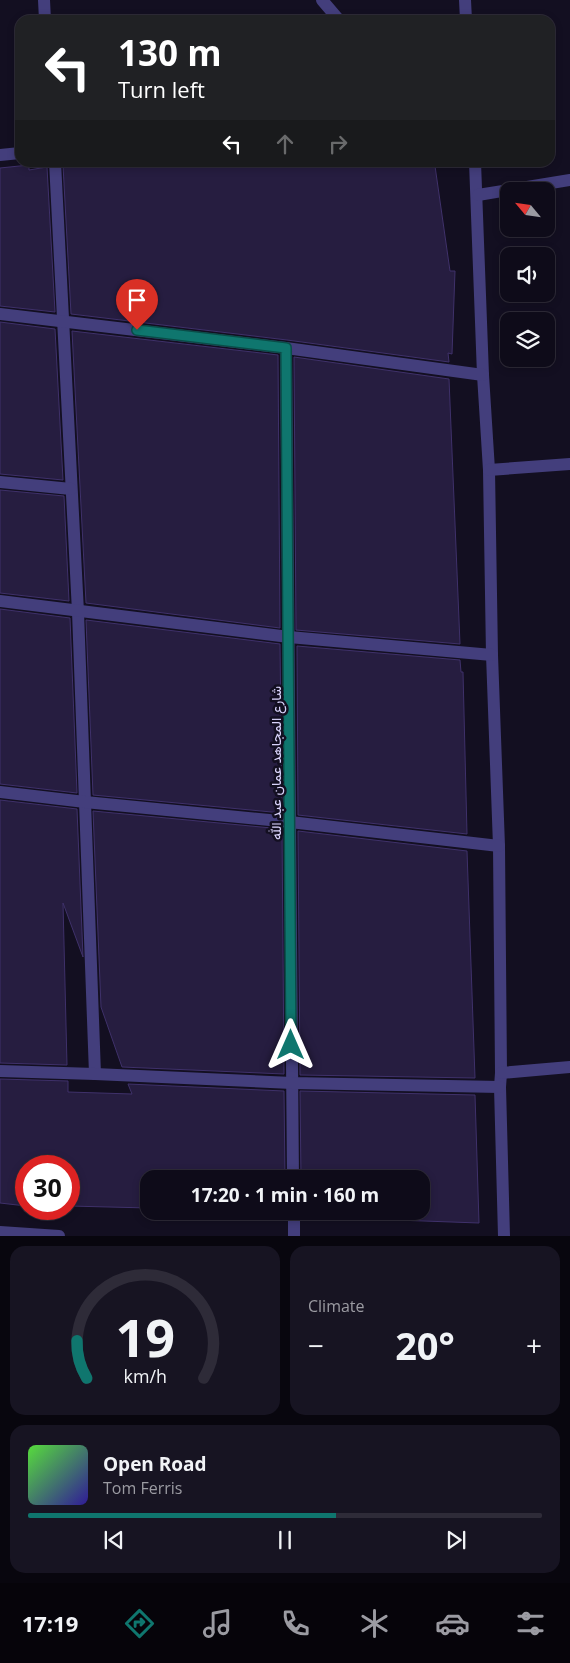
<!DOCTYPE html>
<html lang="en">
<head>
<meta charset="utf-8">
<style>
  body { margin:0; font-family:"Open Sans",Vazirmatn,sans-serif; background:#171422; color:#f1f3f6; height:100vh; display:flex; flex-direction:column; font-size:19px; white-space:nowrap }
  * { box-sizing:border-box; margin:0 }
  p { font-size:16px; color:#9b9ba2 }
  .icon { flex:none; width:28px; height:28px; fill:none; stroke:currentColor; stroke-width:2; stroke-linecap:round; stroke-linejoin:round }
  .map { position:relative; height:1236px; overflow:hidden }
  .panel { display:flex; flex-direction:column; gap:10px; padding:10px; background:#08060e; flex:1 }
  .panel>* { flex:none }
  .hud { position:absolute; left:15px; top:15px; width:540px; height:152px; border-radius:15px; box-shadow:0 2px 8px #0003,0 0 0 1px #2e2b38; background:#202124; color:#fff; overflow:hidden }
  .needle { width:32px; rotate:299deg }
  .controls { position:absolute; left:500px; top:182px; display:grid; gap:10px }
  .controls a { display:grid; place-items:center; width:55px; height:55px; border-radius:10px; background:#0e0b19; box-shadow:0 2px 8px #0003,0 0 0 1px #2e2b38; font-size:25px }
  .speed { position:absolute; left:15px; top:1155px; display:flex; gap:10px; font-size:25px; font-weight:700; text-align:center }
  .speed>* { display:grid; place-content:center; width:65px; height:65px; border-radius:50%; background:#0e0b19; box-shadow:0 2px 8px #0003,0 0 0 1px #2e2b38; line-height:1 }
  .speed .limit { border:8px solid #d22; background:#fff; color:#111 }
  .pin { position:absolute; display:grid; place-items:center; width:42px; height:42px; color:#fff; margin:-51px -21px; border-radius:50% 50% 50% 0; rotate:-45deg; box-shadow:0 0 5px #0007 }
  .pin .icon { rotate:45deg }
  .me { position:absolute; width:55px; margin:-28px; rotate:0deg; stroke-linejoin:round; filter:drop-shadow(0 0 4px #0008) }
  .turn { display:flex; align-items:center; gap:18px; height:105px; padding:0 20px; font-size:22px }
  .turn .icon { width:65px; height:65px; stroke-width:2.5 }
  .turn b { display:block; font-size:35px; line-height:42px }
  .lanes { display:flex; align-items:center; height:48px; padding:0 20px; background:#0003; justify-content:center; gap:25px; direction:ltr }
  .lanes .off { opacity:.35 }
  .big { font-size:38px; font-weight:700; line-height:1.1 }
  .panel .widget { flex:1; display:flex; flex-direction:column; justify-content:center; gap:8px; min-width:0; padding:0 18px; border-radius:15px; background:#171422 }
  .panel .dial { align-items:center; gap:0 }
  .dial svg { height:130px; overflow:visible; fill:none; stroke:#2e2b38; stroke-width:7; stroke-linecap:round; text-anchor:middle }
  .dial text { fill:#f1f3f6; stroke:none }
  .song { display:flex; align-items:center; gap:15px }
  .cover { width:60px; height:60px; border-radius:8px; background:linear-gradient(135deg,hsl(110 70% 55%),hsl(250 70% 35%)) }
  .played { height:5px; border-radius:2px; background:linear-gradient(90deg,#0f766e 60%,#2e2b38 60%) }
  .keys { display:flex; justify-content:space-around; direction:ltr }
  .heat { display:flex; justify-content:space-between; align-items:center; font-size:28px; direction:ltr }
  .panel .tiles { flex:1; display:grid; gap:10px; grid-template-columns:1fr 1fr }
  .widget:last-child { grid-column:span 2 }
  .trip { position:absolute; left:140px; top:1170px; width:290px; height:50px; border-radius:15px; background:#0e0b19; box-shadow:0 2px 8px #0003,0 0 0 1px #2e2b38; font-weight:700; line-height:50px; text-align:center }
  .menu { display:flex; height:80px; justify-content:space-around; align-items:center; background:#06040a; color:#9b9ba2 }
  .menu .icon { width:35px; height:35px }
  .menu .selected { color:#0f766e }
  .menu b { font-size:22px; color:#f1f3f6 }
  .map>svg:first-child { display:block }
  .building { fill:#261d40; stroke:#3f316a }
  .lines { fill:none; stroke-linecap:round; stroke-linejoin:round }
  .minor { stroke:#433e7c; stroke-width:12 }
  .route-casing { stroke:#0a4d48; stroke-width:12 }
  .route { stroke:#0f766e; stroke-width:9 }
  .labels { text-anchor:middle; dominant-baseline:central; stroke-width:5; stroke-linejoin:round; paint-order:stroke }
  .street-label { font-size:14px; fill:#d9d3fb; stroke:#130f21 }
</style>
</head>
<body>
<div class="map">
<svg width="570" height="1236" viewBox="0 0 570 1236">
  <rect width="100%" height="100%" fill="#130f21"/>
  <g class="building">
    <polygon points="77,162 426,162 430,167 435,166 450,271 455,271 452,354 448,353 449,362 287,340 71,314 63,165"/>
    <polygon points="29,165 29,170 47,167 55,312 0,306 0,168"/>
    <polygon points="0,322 55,329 63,480 0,474"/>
    <polygon points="72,331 278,355 280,628 86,603"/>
    <polygon points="294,357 449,379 460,644 296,630"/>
    <polygon points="0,490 64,496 69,601 0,593"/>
    <polygon points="0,609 70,618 77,793 0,784"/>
    <polygon points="86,620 280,644 282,813 93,795"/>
    <polygon points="297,646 460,660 461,672 463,672 467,834 298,815"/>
    <polygon points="0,800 77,809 83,957 63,903 67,1065 0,1063"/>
    <polygon points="93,811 282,829 284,1074 122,1067 101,1007"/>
    <polygon points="298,831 467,851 475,1078 300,1075"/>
    <polygon points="0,1079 68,1081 68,1092 132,1094 128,1084 284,1091 285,1179 149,1179 149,1208 69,1206 69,1166 26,1166 26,1206 0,1203"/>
    <polygon points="300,1091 475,1095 479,1223 313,1217 313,1211 421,1211 421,1179 301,1179"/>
  </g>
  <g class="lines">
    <g class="minor">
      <polyline points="44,0 45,20"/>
      <polyline points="322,0 339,20"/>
      <polyline points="465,0 466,20"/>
      <polyline points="0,155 20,153"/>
      <polyline points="55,162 78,612 95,1074"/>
      <polyline points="475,162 483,375 489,470 492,655 499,846 501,1073 500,1087 504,1236"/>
      <polyline points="478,195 570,180"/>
      <polyline points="0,314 286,348 483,375"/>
      <polyline points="286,348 293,1179"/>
      <polyline points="489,470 570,464"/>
      <polyline points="0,482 71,489"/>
      <polyline points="0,601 289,637 492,655"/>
      <polyline points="0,792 85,802 290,822 499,846"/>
      <polyline points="0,1071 95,1074 292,1083 500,1087"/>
      <polyline points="501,1073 570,1067"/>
      <polyline points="294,1211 294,1236"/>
      <polyline points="0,1232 59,1236"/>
    </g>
  </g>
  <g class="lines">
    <defs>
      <polyline id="route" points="137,330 286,348 291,1045"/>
    </defs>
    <use href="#route" class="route-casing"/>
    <use href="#route" class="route"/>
  </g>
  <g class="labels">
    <g class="street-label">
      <text transform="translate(275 763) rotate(-90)">شارع المجاهد عمان عبد الله</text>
    </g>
  </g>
</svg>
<div class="controls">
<a><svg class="needle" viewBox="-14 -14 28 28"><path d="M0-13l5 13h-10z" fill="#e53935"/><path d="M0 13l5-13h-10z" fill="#9b9ba2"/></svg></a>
<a><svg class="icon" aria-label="sound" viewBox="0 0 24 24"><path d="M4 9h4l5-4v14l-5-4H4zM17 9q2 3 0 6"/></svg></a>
<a><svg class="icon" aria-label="layers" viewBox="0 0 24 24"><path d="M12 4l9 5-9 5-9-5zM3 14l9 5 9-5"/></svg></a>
</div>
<div class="speed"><div class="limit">30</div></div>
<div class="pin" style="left:137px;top:330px;background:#d93025"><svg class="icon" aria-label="arrive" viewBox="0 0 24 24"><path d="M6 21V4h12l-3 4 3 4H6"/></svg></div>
<svg class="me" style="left:291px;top:1045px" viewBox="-20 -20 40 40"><path d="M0-17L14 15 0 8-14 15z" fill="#0f766e" stroke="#fff" stroke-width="4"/></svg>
<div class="trip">17:20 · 1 min · 160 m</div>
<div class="hud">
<div class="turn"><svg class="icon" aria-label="left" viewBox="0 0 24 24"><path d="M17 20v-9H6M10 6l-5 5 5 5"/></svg><div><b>130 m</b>Turn left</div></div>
<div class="lanes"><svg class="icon" aria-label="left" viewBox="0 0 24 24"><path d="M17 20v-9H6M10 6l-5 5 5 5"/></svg><svg class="icon off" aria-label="ahead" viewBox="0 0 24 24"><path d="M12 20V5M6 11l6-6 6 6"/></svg><svg class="icon off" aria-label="right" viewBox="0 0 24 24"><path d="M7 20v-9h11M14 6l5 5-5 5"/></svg></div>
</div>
</div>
<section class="panel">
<div class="tiles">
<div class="widget dial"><svg viewBox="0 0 100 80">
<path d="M14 69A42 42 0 1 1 86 69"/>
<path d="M14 69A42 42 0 0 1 8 46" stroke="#0f766e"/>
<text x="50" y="56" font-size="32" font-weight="700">19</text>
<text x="50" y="72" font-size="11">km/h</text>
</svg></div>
<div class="widget"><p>Climate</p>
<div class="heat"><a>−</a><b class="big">20°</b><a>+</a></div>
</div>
<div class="widget">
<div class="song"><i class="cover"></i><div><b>Open Road</b><p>Tom Ferris</p></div></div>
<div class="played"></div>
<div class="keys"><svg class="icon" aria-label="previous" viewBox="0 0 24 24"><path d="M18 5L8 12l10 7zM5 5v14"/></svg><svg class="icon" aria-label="pause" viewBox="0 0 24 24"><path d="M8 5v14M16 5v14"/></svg><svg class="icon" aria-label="next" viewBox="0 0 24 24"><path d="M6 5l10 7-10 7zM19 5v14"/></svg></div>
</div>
</div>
</section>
<nav class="menu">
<b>17:19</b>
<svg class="icon selected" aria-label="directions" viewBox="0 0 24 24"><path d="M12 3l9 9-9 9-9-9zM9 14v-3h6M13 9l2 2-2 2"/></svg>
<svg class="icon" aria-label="music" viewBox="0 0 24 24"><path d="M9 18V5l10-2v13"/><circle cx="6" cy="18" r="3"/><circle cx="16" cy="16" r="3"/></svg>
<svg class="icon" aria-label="phone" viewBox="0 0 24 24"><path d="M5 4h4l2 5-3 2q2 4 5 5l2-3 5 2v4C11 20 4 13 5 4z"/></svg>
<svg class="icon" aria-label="climate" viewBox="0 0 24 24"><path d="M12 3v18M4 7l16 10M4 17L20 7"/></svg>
<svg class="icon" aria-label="car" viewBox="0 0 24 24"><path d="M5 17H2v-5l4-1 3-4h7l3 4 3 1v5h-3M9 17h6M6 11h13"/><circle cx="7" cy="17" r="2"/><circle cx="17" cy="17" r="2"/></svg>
<svg class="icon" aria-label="filters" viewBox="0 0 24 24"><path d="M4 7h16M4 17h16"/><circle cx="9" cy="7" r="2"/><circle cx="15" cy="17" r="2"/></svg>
</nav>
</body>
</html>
